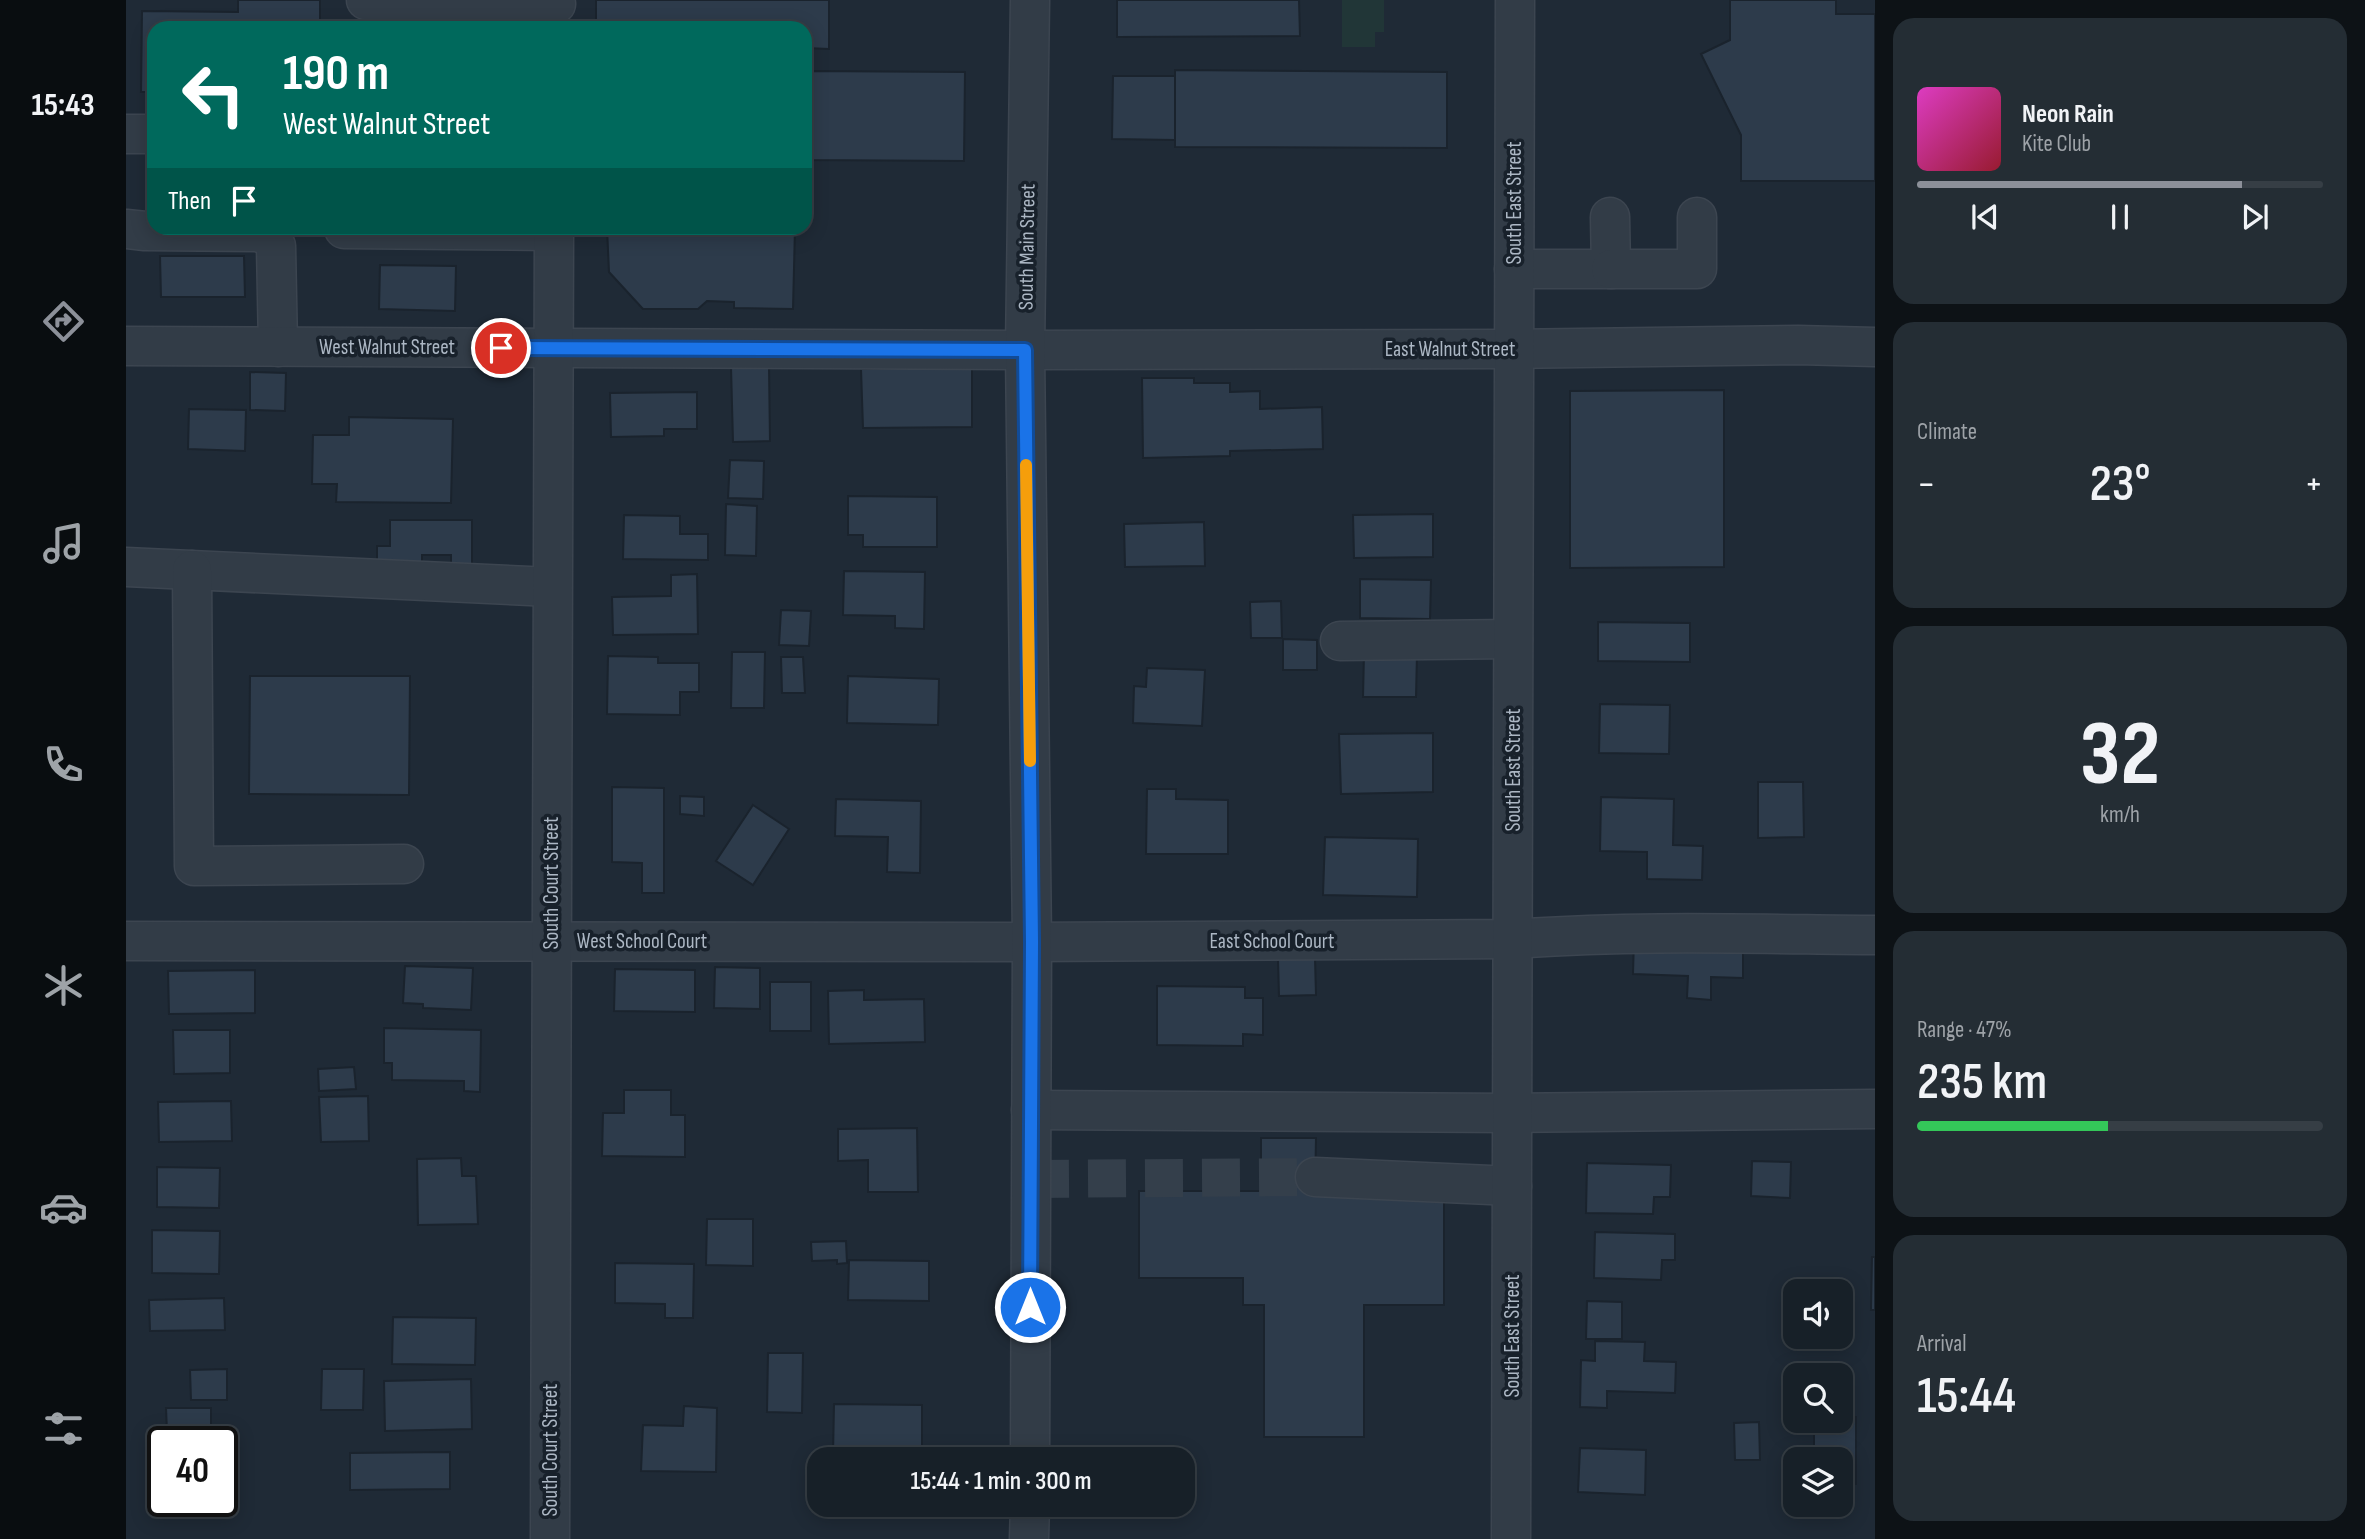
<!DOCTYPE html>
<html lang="en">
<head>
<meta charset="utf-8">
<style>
  body { margin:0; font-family:"Sofia Sans Condensed",sans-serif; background:#242d34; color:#f1f3f6; height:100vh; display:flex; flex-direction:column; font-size:26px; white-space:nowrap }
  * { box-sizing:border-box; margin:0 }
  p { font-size:23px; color:#9ea3a8 }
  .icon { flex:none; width:38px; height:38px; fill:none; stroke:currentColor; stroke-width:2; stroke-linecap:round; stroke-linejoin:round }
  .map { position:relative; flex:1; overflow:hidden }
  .drawer { display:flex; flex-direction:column; gap:18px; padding:18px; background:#0d1216; width:490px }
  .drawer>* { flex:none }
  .hud { position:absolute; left:21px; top:21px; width:665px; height:214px; border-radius:21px; box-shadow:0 4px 18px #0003,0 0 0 2px #363e45; background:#00695c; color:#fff; overflow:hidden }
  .tools { position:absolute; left:1657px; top:1279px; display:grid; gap:14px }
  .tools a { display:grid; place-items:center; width:70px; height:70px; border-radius:14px; background:#172028; box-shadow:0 4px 18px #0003,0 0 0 2px #363e45; font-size:35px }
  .speed { position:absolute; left:21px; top:1426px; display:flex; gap:14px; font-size:35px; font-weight:700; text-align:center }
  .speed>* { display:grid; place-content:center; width:91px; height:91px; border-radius:50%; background:#172028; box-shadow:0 4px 18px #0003,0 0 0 2px #363e45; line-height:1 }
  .speed .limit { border:4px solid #111; border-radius:10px; background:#fff; color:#111 }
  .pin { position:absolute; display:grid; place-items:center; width:60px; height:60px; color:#fff; margin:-30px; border:4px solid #fff; border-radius:50%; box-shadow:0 2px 7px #0007 }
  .me { position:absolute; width:77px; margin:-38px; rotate:0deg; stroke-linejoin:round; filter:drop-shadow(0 0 5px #0008) }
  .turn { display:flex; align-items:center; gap:24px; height:147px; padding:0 21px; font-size:32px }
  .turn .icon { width:91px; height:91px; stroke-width:2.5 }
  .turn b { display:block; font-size:49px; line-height:60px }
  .then { display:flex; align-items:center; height:66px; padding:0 21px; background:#0003; gap:14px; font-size:26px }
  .big { font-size:52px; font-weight:600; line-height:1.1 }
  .drawer .tile { flex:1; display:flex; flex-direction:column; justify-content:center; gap:10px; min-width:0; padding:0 24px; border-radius:21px; background:#242d34 }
  .drawer .dial { align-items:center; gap:0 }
  .dial b { font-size:91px; line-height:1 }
  .song { display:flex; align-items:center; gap:21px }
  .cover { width:84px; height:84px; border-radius:10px; background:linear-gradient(135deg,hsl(310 70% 55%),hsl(350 70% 35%)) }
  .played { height:7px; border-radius:4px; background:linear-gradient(90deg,#8c9099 80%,#363e45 80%) }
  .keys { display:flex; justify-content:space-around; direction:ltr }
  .heat { display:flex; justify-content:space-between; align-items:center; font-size:38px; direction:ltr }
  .charge { height:10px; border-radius:5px; background:linear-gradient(90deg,#34c759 47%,#363e45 0) }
  .trip { position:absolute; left:681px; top:1447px; width:388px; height:70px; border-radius:21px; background:#172028; box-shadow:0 4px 18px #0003,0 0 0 2px #363e45; font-weight:600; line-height:70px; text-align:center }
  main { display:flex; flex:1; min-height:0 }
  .menu { display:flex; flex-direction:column; width:126px; justify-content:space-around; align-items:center; background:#090d10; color:#9ea3a8 }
  .menu .icon { width:49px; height:49px }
  .menu .active { color:#8c9099 }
  .menu b { font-size:32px; color:#f1f3f6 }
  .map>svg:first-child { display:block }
  .green { fill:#213637 }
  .building { fill:#2d3b4b; stroke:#1a232d; stroke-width:2 }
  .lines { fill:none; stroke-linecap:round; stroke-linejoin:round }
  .minor-tunnel { stroke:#343f4b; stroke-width:38; stroke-dasharray:38 19; stroke-linecap:butt }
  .minor-casing { stroke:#3c4550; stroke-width:41 }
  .minor { stroke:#323c47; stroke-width:38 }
  .route-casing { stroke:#114b97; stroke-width:18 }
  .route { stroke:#1a73e8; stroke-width:12 }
  .slow { stroke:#f59e0b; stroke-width:12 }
  .labels { text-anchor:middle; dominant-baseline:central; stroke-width:7; stroke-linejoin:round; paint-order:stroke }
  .street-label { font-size:21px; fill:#acb7c4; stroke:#18212b }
</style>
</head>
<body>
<main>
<nav class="menu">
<b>15:43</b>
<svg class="icon active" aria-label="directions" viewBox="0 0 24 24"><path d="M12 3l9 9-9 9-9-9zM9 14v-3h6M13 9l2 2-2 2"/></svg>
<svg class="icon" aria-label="music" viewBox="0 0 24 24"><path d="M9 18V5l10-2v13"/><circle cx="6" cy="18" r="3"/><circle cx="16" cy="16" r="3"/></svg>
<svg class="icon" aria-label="phone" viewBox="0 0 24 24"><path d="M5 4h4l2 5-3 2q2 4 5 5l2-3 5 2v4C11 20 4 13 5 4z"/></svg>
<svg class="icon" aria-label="climate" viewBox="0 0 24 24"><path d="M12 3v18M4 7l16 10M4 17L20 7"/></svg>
<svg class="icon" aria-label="car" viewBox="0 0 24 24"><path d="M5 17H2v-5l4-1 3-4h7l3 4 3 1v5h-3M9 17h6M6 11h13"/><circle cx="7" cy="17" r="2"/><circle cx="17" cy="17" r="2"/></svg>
<svg class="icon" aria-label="filters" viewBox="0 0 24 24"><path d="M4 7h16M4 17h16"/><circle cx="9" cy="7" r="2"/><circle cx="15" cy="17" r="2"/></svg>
</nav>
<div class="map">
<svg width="1749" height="1539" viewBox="0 0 1749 1539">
  <rect width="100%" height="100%" fill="#1f2a36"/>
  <polygon class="green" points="1216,0 1258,0 1258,32 1249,32 1249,47 1216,47"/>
  <g class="building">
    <polygon points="112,0 194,0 194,28 28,28 28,92 15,92 16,11 112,12"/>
    <polygon points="470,0 703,0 703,49 679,48 679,28 470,28"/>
    <polygon points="991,0 1173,0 1174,36 991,37"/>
    <polygon points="1604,0 1710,0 1710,14 1749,14 1749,181 1615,181 1615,135 1575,54 1604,40"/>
    <polygon points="1049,70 1321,72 1321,148 1049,147"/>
    <polygon points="679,71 839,72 838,161 679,160"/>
    <polygon points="987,76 1049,76 1049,140 986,139"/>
    <polygon points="481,228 669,228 667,309 608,308 608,302 581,301 572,309 517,309 483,272"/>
    <polygon points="34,256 118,256 119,297 35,297"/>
    <polygon points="254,265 330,266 329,311 253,309"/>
    <polygon points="643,366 644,441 607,442 605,367"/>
    <polygon points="846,367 846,427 737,428 735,369"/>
    <polygon points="124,372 160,373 159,411 124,410"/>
    <polygon points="1016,378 1068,378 1068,383 1104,383 1104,392 1134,391 1134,409 1196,407 1197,449 1104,451 1104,456 1017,458"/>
    <polygon points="1598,390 1598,567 1444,568 1444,391"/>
    <polygon points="571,392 571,429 538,429 538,436 485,437 484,393"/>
    <polygon points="63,409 120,410 119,451 62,449"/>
    <polygon points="223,417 327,419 325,503 210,502 211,484 186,484 187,435 223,435"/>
    <polygon points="604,460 638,461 637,499 602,498"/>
    <polygon points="722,496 811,497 811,547 737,547 737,535 722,535"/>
    <polygon points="600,504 631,506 630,556 599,555"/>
    <polygon points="1307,514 1307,557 1228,558 1227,515"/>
    <polygon points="498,515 554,516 554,534 582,534 582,560 497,559"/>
    <polygon points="264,520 346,520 346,566 325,567 325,555 296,555 296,567 251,567 251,546 264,546"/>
    <polygon points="1078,522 1079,566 999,567 998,524"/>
    <polygon points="718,571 799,572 798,629 769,628 769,616 717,615"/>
    <polygon points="571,574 572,634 487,635 486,597 545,596 545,575"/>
    <polygon points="1234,579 1305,580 1304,619 1234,618"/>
    <polygon points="1155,601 1156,638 1125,638 1124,602"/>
    <polygon points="655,610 685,611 683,646 653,645"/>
    <polygon points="1472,622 1564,623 1564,662 1472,661"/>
    <polygon points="1157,639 1191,640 1191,670 1157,670"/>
    <polygon points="606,652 639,652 638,708 605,708"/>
    <polygon points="1238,653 1291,654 1290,697 1237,697"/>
    <polygon points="482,656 532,657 532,663 573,663 573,692 554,692 554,715 481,714"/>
    <polygon points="655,657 677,657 679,693 656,693"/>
    <polygon points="1021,668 1079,670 1076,726 1007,723 1008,686 1020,687"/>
    <polygon points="124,676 284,676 283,795 123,794"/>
    <polygon points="722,676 813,679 812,725 721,723"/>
    <polygon points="1474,704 1544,705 1543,754 1473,753"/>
    <polygon points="1307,733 1307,792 1215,794 1213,734"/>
    <polygon points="1632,782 1677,782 1678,837 1632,838"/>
    <polygon points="486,787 538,788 538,893 516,893 516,863 486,862"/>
    <polygon points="1021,789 1050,789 1050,799 1102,800 1102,854 1020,854"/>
    <polygon points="554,796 578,797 578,816 554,814"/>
    <polygon points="1475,797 1548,799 1547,845 1577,846 1576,880 1521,879 1521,852 1474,851"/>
    <polygon points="710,799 795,801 794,873 761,872 762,837 709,836"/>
    <polygon points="627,805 663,829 627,885 590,861"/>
    <polygon points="1199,837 1292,839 1291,897 1197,895"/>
    <polygon points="1508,937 1617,940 1617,978 1585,977 1585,1000 1561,998 1562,976 1507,974"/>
    <polygon points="1189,958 1190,995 1153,996 1152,959"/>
    <polygon points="279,966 347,968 345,1010 297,1008 297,1004 277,1003"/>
    <polygon points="589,967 634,968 634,1009 588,1008"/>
    <polygon points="489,969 569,970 569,1012 488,1011"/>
    <polygon points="129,970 129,1013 43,1014 42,971"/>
    <rect x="644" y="982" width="41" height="49"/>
    <polygon points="1031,986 1119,987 1119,998 1137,998 1137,1035 1117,1034 1117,1046 1031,1045"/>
    <polygon points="738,990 738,1000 798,999 799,1042 703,1044 702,991"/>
    <polygon points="258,1028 355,1030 354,1092 338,1091 338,1081 266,1080 266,1063 258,1063"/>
    <polygon points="47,1030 104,1030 104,1073 48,1074"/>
    <polygon points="228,1067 230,1089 193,1091 192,1069"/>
    <polygon points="498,1090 545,1090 545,1115 559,1115 559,1157 476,1156 477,1113 498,1113"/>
    <polygon points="242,1096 243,1141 195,1142 193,1097"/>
    <polygon points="105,1101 106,1141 33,1142 32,1102"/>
    <polygon points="791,1128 792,1192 742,1192 742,1160 712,1161 712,1129"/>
    <polygon points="1135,1138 1190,1138 1189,1191 1318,1191 1318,1305 1238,1305 1238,1437 1138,1437 1138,1305 1117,1305 1117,1278 1013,1278 1013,1191 1135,1191"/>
    <polygon points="335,1158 336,1176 350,1176 352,1224 292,1225 291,1159"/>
    <polygon points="1626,1161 1665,1162 1664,1198 1625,1196"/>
    <polygon points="1461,1163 1545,1165 1544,1197 1528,1197 1527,1214 1460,1213"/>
    <polygon points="31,1167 94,1168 93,1208 31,1207"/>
    <polygon points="581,1219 627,1219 627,1266 580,1265"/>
    <polygon points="26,1230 94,1231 93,1274 26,1273"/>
    <polygon points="1469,1232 1549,1234 1549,1260 1536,1260 1535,1280 1468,1278"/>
    <polygon points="720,1241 721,1263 711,1264 711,1260 686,1261 685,1242"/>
    <polygon points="1746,1257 1749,1257 1749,1310 1745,1310"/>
    <polygon points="723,1260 803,1261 803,1301 722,1300"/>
    <polygon points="489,1263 568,1264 567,1318 539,1318 539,1304 489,1303"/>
    <polygon points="98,1298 99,1330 24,1331 23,1300"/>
    <polygon points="1461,1301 1496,1302 1496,1339 1460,1339"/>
    <polygon points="267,1317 350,1318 349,1365 266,1364"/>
    <polygon points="1469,1341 1519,1342 1518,1361 1550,1362 1549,1393 1481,1391 1481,1408 1454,1407 1455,1360 1469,1361"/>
    <polygon points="642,1353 677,1353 676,1413 641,1412"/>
    <polygon points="101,1369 101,1400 65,1400 64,1370"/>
    <polygon points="196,1369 238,1369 237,1410 195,1410"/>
    <polygon points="345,1379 346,1429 259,1431 258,1381"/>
    <polygon points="708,1404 796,1405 796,1450 804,1450 804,1460 726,1460 726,1455 707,1455"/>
    <polygon points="558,1406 591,1408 590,1472 515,1471 517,1425 557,1426"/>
    <polygon points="40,1408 85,1408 85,1434 79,1434 79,1442 37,1442 37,1488 33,1488 32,1432 41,1432"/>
    <polygon points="1715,1417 1730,1417 1730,1484 1715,1484 1715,1460 1688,1460 1688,1421 1715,1421"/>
    <polygon points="1633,1422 1634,1460 1609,1460 1608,1423"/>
    <polygon points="1454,1448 1520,1450 1519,1495 1452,1492"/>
    <polygon points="324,1452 324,1489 224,1490 224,1453"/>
  </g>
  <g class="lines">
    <polyline class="minor-tunnel" points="905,1179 1189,1177"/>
    <defs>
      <g id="minor">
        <polyline points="240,0 430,4"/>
        <polyline points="0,134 28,134"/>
        <polyline points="0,229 19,231 131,232 145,236 150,246 152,347"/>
        <polyline points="218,229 428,231"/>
        <polyline points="1388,269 1485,269 1484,217"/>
        <polyline points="1485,269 1571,269 1571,217"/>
        <polyline points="0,346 899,350 1388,349 1672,345 1749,347"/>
        <polyline points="0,567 426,587"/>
        <polyline points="66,570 68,866 278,864"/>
        <polyline points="1214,641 1387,639"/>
        <path d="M0,941l906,1 480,-3c121,-9 242,-5 363,-4"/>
        <polyline points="905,1110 1386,1113 1749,1109"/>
        <polyline points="1189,1177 1386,1186"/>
        <polyline points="904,1460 906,942 899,350 904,0"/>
        <polyline points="424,1539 428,228"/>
        <polyline points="903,1539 904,1505"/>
        <polyline points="1385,1539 1389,0"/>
      </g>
    </defs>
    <use href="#minor" class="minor-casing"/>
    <use href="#minor" class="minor"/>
  </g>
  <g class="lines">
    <defs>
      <polyline id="route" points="375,348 899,350 906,942 904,1307"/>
    </defs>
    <use href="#route" class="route-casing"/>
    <use href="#route" class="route"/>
    <polyline class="slow" points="900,465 904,761"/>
  </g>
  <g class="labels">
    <g class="street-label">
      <text transform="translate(1388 203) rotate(-90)">South East Street</text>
      <text transform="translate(901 247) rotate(-89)">South Main Street</text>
      <text x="261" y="347">West Walnut Street</text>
      <text x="1324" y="349">East Walnut Street</text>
      <text transform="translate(1387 770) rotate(-90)">South East Street</text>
      <text transform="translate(425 883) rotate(-90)">South Court Street</text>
      <text x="516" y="941">West School Court</text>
      <text x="1146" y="941">East School Court</text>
      <text transform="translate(1386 1336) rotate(-90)">South East Street</text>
      <text transform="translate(424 1450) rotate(-90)">South Court Street</text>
    </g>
  </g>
</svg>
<div class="tools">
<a><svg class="icon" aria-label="sound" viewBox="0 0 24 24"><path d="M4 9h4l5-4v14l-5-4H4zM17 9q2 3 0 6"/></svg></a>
<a><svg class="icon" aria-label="search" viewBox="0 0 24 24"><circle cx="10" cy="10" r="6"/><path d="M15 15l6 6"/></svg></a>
<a><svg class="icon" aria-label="layers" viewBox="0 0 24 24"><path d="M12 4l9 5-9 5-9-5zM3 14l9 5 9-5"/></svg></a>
</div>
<div class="speed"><div class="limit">40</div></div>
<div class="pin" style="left:375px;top:348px;background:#d93025"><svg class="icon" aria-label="arrive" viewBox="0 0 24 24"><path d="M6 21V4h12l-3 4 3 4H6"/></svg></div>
<svg class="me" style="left:904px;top:1307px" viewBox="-20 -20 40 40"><circle r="17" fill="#1a73e8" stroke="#fff" stroke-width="3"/><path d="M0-11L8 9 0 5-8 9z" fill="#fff"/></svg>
<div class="trip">15:44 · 1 min · 300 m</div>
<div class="hud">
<div class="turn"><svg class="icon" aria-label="left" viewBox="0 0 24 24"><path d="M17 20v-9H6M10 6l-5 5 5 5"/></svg><div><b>190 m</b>West Walnut Street</div></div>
<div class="then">Then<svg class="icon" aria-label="arrive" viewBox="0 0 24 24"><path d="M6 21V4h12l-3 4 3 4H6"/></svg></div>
</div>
</div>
<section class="drawer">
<div class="tile">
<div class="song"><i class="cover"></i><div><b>Neon Rain</b><p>Kite Club</p></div></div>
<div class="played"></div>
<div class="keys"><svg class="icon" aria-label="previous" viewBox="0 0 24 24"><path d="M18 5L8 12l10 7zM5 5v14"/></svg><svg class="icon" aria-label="pause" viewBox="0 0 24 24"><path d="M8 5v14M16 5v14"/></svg><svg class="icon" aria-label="next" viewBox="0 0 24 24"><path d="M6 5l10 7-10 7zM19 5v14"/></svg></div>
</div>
<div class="tile"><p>Climate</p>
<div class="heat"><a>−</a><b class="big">23°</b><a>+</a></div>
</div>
<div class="tile dial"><b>32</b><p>km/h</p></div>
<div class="tile"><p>Range · 47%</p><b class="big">235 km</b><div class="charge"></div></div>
<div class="tile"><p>Arrival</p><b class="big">15:44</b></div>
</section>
</main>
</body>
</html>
